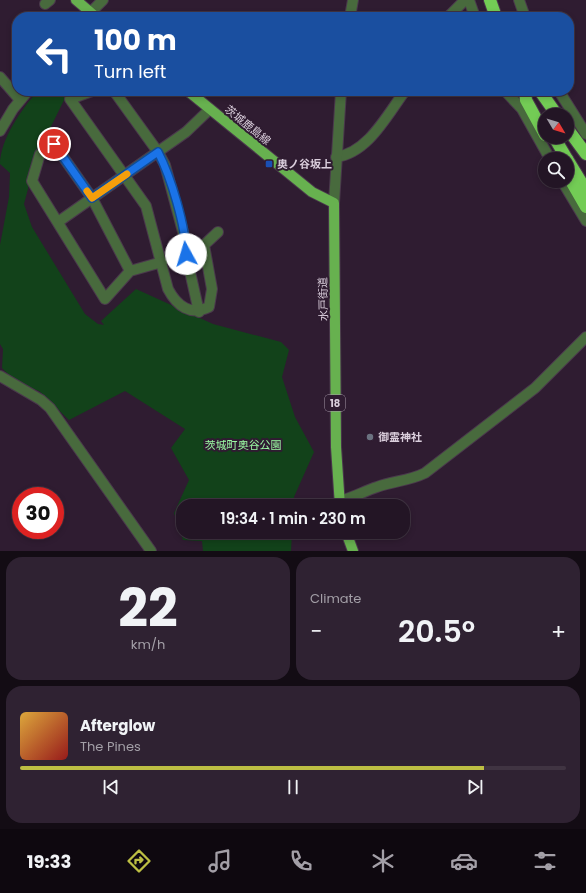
<!DOCTYPE html>
<html lang="en">
<head>
<meta charset="utf-8">
<style>
  body { margin:0; font-family:Poppins,"Noto Sans JP",sans-serif; background:#2f2232; color:#f1f3f6; height:100vh; display:flex; flex-direction:column; font-size:15px; white-space:nowrap }
  * { box-sizing:border-box; margin:0 }
  p { font-size:13px; color:#a39fa7 }
  .icon { flex:none; width:22px; height:22px; fill:none; stroke:currentColor; stroke-width:2; stroke-linecap:round; stroke-linejoin:round }
  .map { position:relative; height:551px; overflow:hidden }
  .panel { display:flex; flex-direction:column; gap:6px; padding:6px; background:#130c14; flex:1 }
  .panel>* { flex:none }
  .guide { position:absolute; left:12px; top:12px; width:562px; height:84px; border-radius:16px; box-shadow:0 2px 6px #0003,0 0 0 1px #403442; background:#1a4fa0; color:#fff; overflow:hidden }
  .needle { width:26px; rotate:128deg }
  .controls { position:absolute; left:538px; top:108px; display:grid; gap:8px }
  .controls a { display:grid; place-items:center; width:36px; height:36px; border-radius:50%; background:#231525; box-shadow:0 2px 6px #0003,0 0 0 1px #403442; font-size:20px }
  .speed { position:absolute; left:12px; top:487px; display:flex; gap:8px; font-size:20px; font-weight:700; text-align:center }
  .speed>* { display:grid; place-content:center; width:52px; height:52px; border-radius:50%; background:#231525; box-shadow:0 2px 6px #0003,0 0 0 1px #403442; line-height:1 }
  .speed .limit { border:6px solid #d22; background:#fff; color:#111 }
  .pin { position:absolute; display:grid; place-items:center; width:34px; height:34px; color:#fff; margin:-17px; border:2px solid #fff; border-radius:50%; box-shadow:0 1px 4px #0007 }
  .me { position:absolute; width:44px; margin:-22px; rotate:354deg; stroke-linejoin:round; filter:drop-shadow(0 0 3px #0008) }
  .turn { display:flex; align-items:center; gap:14px; height:84px; padding:0 16px; font-size:18px }
  .turn .icon { width:52px; height:52px; stroke-width:2.5 }
  .turn b { display:block; font-size:28px; line-height:34px }
  .big { font-size:30px; font-weight:600; line-height:1.1 }
  .panel .card { flex:1; display:flex; flex-direction:column; justify-content:center; gap:6px; min-width:0; padding:0 14px; border-radius:16px; background:#2f2232 }
  .panel .dial { align-items:center; gap:0 }
  .dial b { font-size:52px; line-height:1 }
  .song { display:flex; align-items:center; gap:12px }
  .cover { width:48px; height:48px; border-radius:6px; background:linear-gradient(135deg,hsl(40 70% 55%),hsl(0 70% 35%)) }
  .played { height:4px; border-radius:2px; background:linear-gradient(90deg,#bdbf43 85%,#403442 85%) }
  .keys { display:flex; justify-content:space-around; direction:ltr }
  .heat { display:flex; justify-content:space-between; align-items:center; font-size:22px; direction:ltr }
  .panel .tiles { flex:1; display:grid; gap:6px; grid-template-columns:1fr 1fr }
  .card:last-child { grid-column:span 2 }
  .trip { position:absolute; left:176px; top:499px; width:234px; height:40px; border-radius:16px; background:#231525; box-shadow:0 2px 6px #0003,0 0 0 1px #403442; font-weight:600; line-height:40px; text-align:center }
  .tab-bar { display:flex; height:64px; justify-content:space-around; align-items:center; background:#0e080f; color:#a39fa7 }
  .tab-bar .icon { width:28px; height:28px }
  .tab-bar .on { color:#bdbf43 }
  .tab-bar b { font-size:18px; color:#f1f3f6 }
  .map>svg:first-child { display:block }
  .green { fill:#12421a }
  .lines { fill:none; stroke-linecap:round; stroke-linejoin:round }
  .minor-casing { stroke:#4a384c; stroke-width:12 }
  .major-casing { stroke:#4a384c; stroke-width:12 }
  .highway-casing { stroke:#4a384c; stroke-width:14 }
  .minor { stroke:#486a3d; stroke-width:10 }
  .major { stroke:#67b14f; stroke-width:10 }
  .highway { stroke:#73cc55; stroke-width:12 }
  .route-casing { stroke:#114b97; stroke-width:10 }
  .route { stroke:#1a73e8; stroke-width:7 }
  .slow { stroke:#f59e0b; stroke-width:7 }
  .transit-dot { fill:#1a4fb4; stroke:#2f1c31; stroke-width:1.5 }
  .worship-dot { fill:#6b7280; stroke:#2f1c31; stroke-width:1.5 }
  .labels { text-anchor:middle; dominant-baseline:central; stroke-width:4; stroke-linejoin:round; paint-order:stroke }
  .shield { fill:#2f1c31; stroke:#a799a9; stroke-width:1 }
  .shield-label { font-size:10px; font-weight:bold; fill:#dacedc }
  .street-label { font-size:11px; fill:#dacedc; stroke:#2f1c31 }
  .poi-label { font-size:11px; font-weight:bold; fill:#dacedc; stroke:#2f1c31; text-anchor:start }
  .park-label { font-size:11px; fill:#9bfaa3; stroke:#2f1c31 }
</style>
</head>
<body>
<div class="map">
<svg width="586" height="551" viewBox="0 0 586 551">
  <rect width="100%" height="100%" fill="#2f1c31"/>
  <path class="green" d="M38,91h37l-8,3 -30,61 -13,49 8,23 53,87 13,10 6,1 -3,-4 35,-32 77,35 68,18 8,8 -7,27 13,40 19,35 -20,45v9h-111v26h109l-1,19h-88l-1,-10 -19,-1 -9,-27 15,-33 -18,-32 14,-19 -60,-38 -56,29 -30,-29 -22,-8 -15,-15 1,-19 -3,-5v-99l9,-48 1,-24 -10,-9c0,-24 22,-56 38,-73z"/>
  <g class="lines">
    <defs>
      <g id="minor">
        <polyline points="469,0 475,17"/>
        <polyline points="519,0 525,17"/>
        <polyline points="45,4 50,0"/>
        <polyline points="91,12 103,0"/>
        <polyline points="350,17 353,0"/>
        <polyline points="448,17 465,0"/>
        <polyline points="0,77 20,100"/>
        <path d="M92,91l-22,8 76,107 22,83c9,17 22,27 41,18l3,-18 -8,-44 14,-13"/>
        <polyline points="114,91 158,152 165,165 186,243 186,254 199,312"/>
        <polyline points="505,91 522,109 550,159"/>
        <polyline points="559,91 586,134"/>
        <polyline points="0,131 13,109 28,91"/>
        <path d="M336,157c32,-4 51,-42 69,-66"/>
        <polyline points="562,181 586,221"/>
        <polyline points="334,203 341,91"/>
        <polyline points="58,222 186,132 210,109"/>
        <polyline points="130,271 92,198 54,144 40,154 32,181 105,299 130,271 162,262"/>
        <polyline points="0,376 41,400 50,408 151,551"/>
        <path d="M339,501c14,-3 25,-10 38,-14 16,-6 32,-6 48,-14l110,-85 51,-51"/>
      </g>
      <g id="major">
        <polyline points="76,0 96,17"/>
        <polyline points="188,91 312,192 334,203 336,447 340,506"/>
        <polyline points="346,532 353,551"/>
      </g>
      <g id="highway">
        <polyline points="490,0 496,17"/>
        <polyline points="525,91 526,100 545,135"/>
        <polyline points="540,91 557,115"/>
        <polyline points="567,128 586,154"/>
        <polyline points="554,137 567,159"/>
        <polyline points="567,159 586,190"/>
        <polyline points="567,174 586,207"/>
      </g>
    </defs>
    <use href="#minor" class="minor-casing"/>
    <use href="#major" class="major-casing"/>
    <use href="#highway" class="highway-casing"/>
    <use href="#minor" class="minor"/>
    <use href="#major" class="major"/>
    <use href="#highway" class="highway"/>
  </g>
  <g class="lines">
    <defs>
      <path id="route" d="M54,144l38,54 66,-46c13,25 28,75 28,102"/>
    </defs>
    <use href="#route" class="route-casing"/>
    <use href="#route" class="route"/>
    <polyline class="slow" points="87,191 92,198 127,174"/>
  </g>
  <rect class="transit-dot" x="265" y="160" width="8" height="8" rx="2"/>
  <circle class="worship-dot" cx="370" cy="437" r="4"/>
  <g class="labels">
    <rect class="shield" x="325" y="395" width="20" height="16" rx="3"/>
    <g class="shield-label">
      <text x="335" y="403">18</text>
    </g>
    <g class="street-label">
      <text transform="translate(248 125) rotate(39)">茨城鹿島線</text>
      <text transform="translate(323 299) rotate(-91)">水戸街道</text>
    </g>
    <g class="poi-label">
      <text x="277" y="164">奥ノ谷坂上</text>
      <text x="378" y="437">御霊神社</text>
    </g>
    <g class="park-label">
      <text x="243" y="445">茨城町奥谷公園</text>
    </g>
  </g>
</svg>
<div class="controls">
<a><svg class="needle" viewBox="-14 -14 28 28"><path d="M0-13l5 13h-10z" fill="#e53935"/><path d="M0 13l5-13h-10z" fill="#a39fa7"/></svg></a>
<a><svg class="icon" aria-label="search" viewBox="0 0 24 24"><circle cx="10" cy="10" r="6"/><path d="M15 15l6 6"/></svg></a>
</div>
<div class="speed"><div class="limit">30</div></div>
<div class="pin" style="left:54px;top:144px;background:#d93025"><svg class="icon" aria-label="arrive" viewBox="0 0 24 24"><path d="M6 21V4h12l-3 4 3 4H6"/></svg></div>
<svg class="me" style="left:186px;top:254px" viewBox="-20 -20 40 40"><circle r="19" fill="#fff"/><path d="M0-13L10 11 0 6-10 11z" fill="#1a73e8"/></svg>
<div class="trip">19:34 · 1 min · 230 m</div>
<div class="guide">
<div class="turn"><svg class="icon" aria-label="left" viewBox="0 0 24 24"><path d="M17 20v-9H6M10 6l-5 5 5 5"/></svg><div><b>100 m</b>Turn left</div></div>
</div>
</div>
<section class="panel">
<div class="tiles">
<div class="card dial"><b>22</b><p>km/h</p></div>
<div class="card"><p>Climate</p>
<div class="heat"><a>−</a><b class="big">20.5°</b><a>+</a></div>
</div>
<div class="card">
<div class="song"><i class="cover"></i><div><b>Afterglow</b><p>The Pines</p></div></div>
<div class="played"></div>
<div class="keys"><svg class="icon" aria-label="previous" viewBox="0 0 24 24"><path d="M18 5L8 12l10 7zM5 5v14"/></svg><svg class="icon" aria-label="pause" viewBox="0 0 24 24"><path d="M8 5v14M16 5v14"/></svg><svg class="icon" aria-label="next" viewBox="0 0 24 24"><path d="M6 5l10 7-10 7zM19 5v14"/></svg></div>
</div>
</div>
</section>
<nav class="tab-bar">
<b>19:33</b>
<svg class="icon on" aria-label="directions" viewBox="0 0 24 24"><path d="M12 3l9 9-9 9-9-9zM9 14v-3h6M13 9l2 2-2 2"/></svg>
<svg class="icon" aria-label="music" viewBox="0 0 24 24"><path d="M9 18V5l10-2v13"/><circle cx="6" cy="18" r="3"/><circle cx="16" cy="16" r="3"/></svg>
<svg class="icon" aria-label="phone" viewBox="0 0 24 24"><path d="M5 4h4l2 5-3 2q2 4 5 5l2-3 5 2v4C11 20 4 13 5 4z"/></svg>
<svg class="icon" aria-label="climate" viewBox="0 0 24 24"><path d="M12 3v18M4 7l16 10M4 17L20 7"/></svg>
<svg class="icon" aria-label="car" viewBox="0 0 24 24"><path d="M5 17H2v-5l4-1 3-4h7l3 4 3 1v5h-3M9 17h6M6 11h13"/><circle cx="7" cy="17" r="2"/><circle cx="17" cy="17" r="2"/></svg>
<svg class="icon" aria-label="filters" viewBox="0 0 24 24"><path d="M4 7h16M4 17h16"/><circle cx="9" cy="7" r="2"/><circle cx="15" cy="17" r="2"/></svg>
</nav>
</body>
</html>
